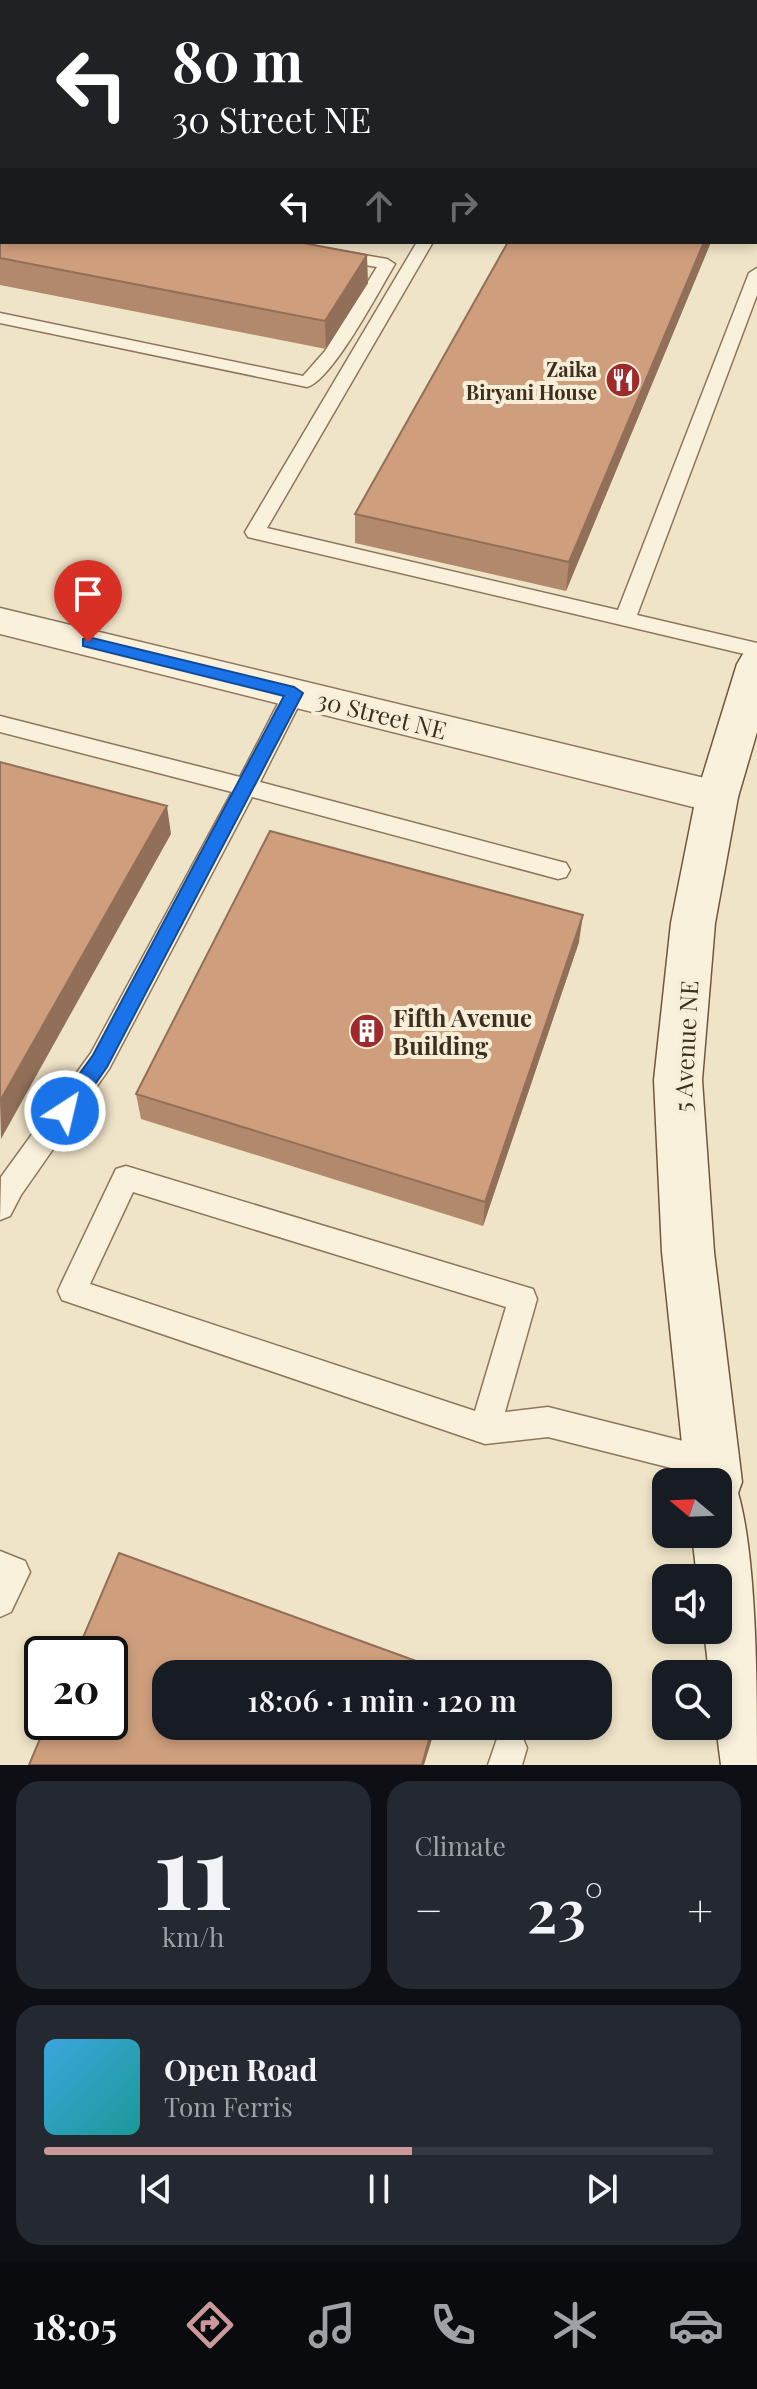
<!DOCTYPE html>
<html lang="en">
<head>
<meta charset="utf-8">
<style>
  body { margin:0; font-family:"Playfair Display",serif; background:#242831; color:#f1f3f6; height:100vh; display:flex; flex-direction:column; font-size:30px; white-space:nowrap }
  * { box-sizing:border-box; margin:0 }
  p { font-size:26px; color:#9ea1a6 }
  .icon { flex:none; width:44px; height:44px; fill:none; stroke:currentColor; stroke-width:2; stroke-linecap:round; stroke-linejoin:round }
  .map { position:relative; height:1765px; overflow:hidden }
  .details { display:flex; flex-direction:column; gap:16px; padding:16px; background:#0d0f14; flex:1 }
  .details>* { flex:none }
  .top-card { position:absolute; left:0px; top:0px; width:758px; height:244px; box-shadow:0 4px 12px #0003; background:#202124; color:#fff; overflow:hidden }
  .needle { width:52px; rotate:289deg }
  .buttons { position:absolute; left:652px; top:1468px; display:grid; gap:16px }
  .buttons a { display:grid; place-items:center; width:80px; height:80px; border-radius:16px; background:#171b24; box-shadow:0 4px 12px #0003; font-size:40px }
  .speed { position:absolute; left:24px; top:1636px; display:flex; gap:16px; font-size:40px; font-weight:700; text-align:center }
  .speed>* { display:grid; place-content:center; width:104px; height:104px; border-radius:50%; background:#171b24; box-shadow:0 4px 12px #0003; line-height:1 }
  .speed .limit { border:4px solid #111; border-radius:12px; background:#fff; color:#111 }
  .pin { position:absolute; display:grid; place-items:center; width:68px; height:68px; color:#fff; margin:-82px -34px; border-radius:50% 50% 50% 0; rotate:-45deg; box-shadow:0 0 8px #0007 }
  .pin .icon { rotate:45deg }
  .me { position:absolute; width:88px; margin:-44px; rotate:35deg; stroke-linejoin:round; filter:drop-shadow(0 0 6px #0008) }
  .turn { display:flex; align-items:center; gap:28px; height:168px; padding:0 40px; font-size:36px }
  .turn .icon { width:104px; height:104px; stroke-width:2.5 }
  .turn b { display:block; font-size:56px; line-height:68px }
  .lanes { display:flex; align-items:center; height:76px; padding:0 40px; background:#0003; justify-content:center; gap:40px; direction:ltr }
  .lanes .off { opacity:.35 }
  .big { font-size:60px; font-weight:600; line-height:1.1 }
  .details .tile { flex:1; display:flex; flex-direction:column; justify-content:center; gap:12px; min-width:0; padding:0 28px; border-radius:24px; background:#242831 }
  .details .dial { align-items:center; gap:0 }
  .dial b { font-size:104px; line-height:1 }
  .song { display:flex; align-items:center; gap:24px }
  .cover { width:96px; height:96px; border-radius:12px; background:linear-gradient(135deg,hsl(200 70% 55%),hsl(180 70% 35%)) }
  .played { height:8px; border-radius:4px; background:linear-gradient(90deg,#cc999b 55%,#363941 55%) }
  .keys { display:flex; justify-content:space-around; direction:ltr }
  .heat { display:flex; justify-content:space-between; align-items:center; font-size:44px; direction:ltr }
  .details .tiles { flex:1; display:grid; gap:16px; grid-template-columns:1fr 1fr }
  .tile:last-child { grid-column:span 2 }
  .trip { position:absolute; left:152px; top:1660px; width:460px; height:80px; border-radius:24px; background:#171b24; box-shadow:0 4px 12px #0003; font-weight:600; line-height:80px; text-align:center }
  .dock { display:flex; height:128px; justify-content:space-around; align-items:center; background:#090b0e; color:#9ea1a6 }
  .dock .icon { width:56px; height:56px }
  .dock .selected { color:#cc999b }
  .dock b { font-size:36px; color:#f1f3f6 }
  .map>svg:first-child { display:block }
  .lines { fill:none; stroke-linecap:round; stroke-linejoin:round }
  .lane-casing { stroke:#8d765c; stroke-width:3 }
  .street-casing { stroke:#8d765c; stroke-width:3 }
  .secondary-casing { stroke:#6f573f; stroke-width:3 }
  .lane { fill:#faf1dc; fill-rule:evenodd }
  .street { fill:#faf1dc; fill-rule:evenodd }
  .secondary { fill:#faf1dc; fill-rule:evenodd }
  .wall { fill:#b2896c }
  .shaded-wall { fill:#916f58 }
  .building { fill:#cf9f7d; stroke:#916f58; stroke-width:2 }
  .route { fill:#1a73e8; stroke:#114b97; stroke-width:2 }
  .labels { text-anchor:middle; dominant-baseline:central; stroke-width:8; stroke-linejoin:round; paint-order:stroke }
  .far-poi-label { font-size:20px; font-weight:bold; fill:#3d2e20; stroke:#f7eed8; text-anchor:end }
  .street-label { font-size:24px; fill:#3d2e20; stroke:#f7eed8 }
  .poi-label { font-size:24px; font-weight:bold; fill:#3d2e20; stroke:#f7eed8; text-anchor:start }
</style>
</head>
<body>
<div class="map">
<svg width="757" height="1765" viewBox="0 0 757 1765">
  <rect width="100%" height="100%" fill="#f0e4c8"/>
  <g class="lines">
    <defs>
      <g id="lane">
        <polygon points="496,0 521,0 523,2 498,2"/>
        <polygon points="629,0 643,0 628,2"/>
        <polygon points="673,0 687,0 672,2"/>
        <rect x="756" y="39" width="1" height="8"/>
        <rect x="0" y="124" width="2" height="10"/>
        <polygon points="417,242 433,242 267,528 618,610 749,273 757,268 757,295 637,615 757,643 757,657 248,537 245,532"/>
        <path d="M335,250l52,9 8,5c-15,25 -63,117 -88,123l-307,-64v-10l303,63 22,-25 52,-84 -48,-8 -2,-4 2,-4z"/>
        <polygon points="294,685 302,688 305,693 260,782 558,861 566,863 570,870 566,877 558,879 252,797 109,1069 21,1195 10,1216 0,1220 1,1177 91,1053 232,792 0,732 0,716 240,777 286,688"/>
        <path d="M126,1166l407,123 4,10 -32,113 43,-5 163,41 11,4 4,11 -4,11 -11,4 -163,-41 -63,7 -423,-144 -4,-9 4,-9 54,-113zM133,1192l373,115 -31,104 -385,-127z"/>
        <polygon points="0,1551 25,1561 30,1572 11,1612 0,1617"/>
        <polygon points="510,1731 522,1736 527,1748 522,1765 488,1765 498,1736"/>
      </g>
      <polygon id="street" points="0,608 717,781 732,786 738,797 732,808 717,813 0,634"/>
      <g id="secondary">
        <polygon points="220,0 257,0 259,2 222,2"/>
        <rect x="756" y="72" width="1" height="16"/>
        <path d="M757,650v82l-19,65 -23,126 -13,157 12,172 28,230 -4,11c19,66 19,196 19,272h-36l-5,-39 2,-52h-9l-5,-44h14v-52h-21l-5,-44h26v-52h-32l-24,-230 -8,-172 17,-157 25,-126 41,-133 6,-10z"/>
      </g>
    </defs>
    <use href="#lane" class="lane-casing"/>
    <use href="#street" class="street-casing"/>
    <use href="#secondary" class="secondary-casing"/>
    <use href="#lane" class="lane"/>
    <use href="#street" class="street"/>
    <use href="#secondary" class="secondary"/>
  </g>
  <g class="wall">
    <polygon points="693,0 757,0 757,27 756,2 693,2"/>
    <polygon points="0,8 2,8 2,101 0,100"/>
    <polygon points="0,187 368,283 326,349 0,285"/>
    <polygon points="508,242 711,242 566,591 355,543 355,514"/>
    <polygon points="579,942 483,1226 141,1119 136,1094"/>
  </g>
  <g class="shaded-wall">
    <polygon points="704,242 711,242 566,591 569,562"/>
    <polygon points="367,255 368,283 326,349 325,321"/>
    <polygon points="167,806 171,834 1,1139 0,1101"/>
    <polygon points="583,915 579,942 483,1226 485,1202"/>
    <polygon points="433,1726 436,1726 424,1765 422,1765"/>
  </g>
  <g class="building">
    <polygon points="727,0 757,0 757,4 756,2 741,2"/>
    <polygon points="0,8 2,8 2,75 0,74"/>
    <polygon points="0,187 2,187 2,242 298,242 367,255 325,321 0,258"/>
    <polygon points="508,242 704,242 569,562 355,514"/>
    <polygon points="0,762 167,806 0,1101"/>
    <polygon points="270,831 583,915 485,1202 136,1094"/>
    <polygon points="119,1553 449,1673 448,1674 166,1674 166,1726 433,1726 422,1765 29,1765 47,1722 110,1722 110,1654 76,1654"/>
  </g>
  <polygon class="route" points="88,637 294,687 303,693 107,1067 72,1117 65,1120 57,1117 54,1111 57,1105 93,1055 284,696 83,646 83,639"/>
  <defs>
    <symbol id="restaurant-disc" viewBox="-11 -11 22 22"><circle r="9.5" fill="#9e2a2b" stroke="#f7eed8"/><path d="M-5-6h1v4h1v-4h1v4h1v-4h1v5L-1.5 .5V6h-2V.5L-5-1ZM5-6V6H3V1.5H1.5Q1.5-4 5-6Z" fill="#fff"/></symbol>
    <symbol id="building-disc" viewBox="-11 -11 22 22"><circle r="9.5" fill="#9e2a2b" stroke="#f7eed8"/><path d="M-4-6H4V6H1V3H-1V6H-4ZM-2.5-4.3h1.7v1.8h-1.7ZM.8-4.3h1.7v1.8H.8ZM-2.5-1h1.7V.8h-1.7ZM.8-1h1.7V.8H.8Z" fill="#fff"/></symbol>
  </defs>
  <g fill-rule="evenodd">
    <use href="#restaurant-disc" x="603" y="360" width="40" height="40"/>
    <use href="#building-disc" x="347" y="1011" width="40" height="40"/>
  </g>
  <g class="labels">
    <g class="far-poi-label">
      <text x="597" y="368">Zaika<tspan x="597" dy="23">Biryani House</tspan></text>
    </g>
    <g class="street-label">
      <text transform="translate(382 714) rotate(14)">30 Street NE</text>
      <text transform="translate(685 1046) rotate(-87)">5 Avenue NE</text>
    </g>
    <g class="poi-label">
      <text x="393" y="1017">Fifth Avenue<tspan x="393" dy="28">Building</tspan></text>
    </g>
  </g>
</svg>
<div class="buttons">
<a><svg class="needle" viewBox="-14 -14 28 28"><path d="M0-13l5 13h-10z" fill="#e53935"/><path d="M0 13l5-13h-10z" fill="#9ea1a6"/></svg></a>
<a><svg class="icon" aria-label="sound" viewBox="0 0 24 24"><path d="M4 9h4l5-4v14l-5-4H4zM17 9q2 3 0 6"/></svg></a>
<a><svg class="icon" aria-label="search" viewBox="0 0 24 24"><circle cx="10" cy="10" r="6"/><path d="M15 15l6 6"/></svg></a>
</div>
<div class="speed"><div class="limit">20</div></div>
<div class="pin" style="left:88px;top:642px;background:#d93025"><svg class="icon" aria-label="arrive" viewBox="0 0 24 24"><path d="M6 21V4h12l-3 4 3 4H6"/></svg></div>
<svg class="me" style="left:65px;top:1111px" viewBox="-20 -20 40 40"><circle r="17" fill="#1a73e8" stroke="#fff" stroke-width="3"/><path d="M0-11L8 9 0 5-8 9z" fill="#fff"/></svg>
<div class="trip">18:06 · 1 min · 120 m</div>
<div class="top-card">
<div class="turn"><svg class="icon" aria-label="left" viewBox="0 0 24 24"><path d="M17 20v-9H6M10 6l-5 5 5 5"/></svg><div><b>80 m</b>30 Street NE</div></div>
<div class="lanes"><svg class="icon" aria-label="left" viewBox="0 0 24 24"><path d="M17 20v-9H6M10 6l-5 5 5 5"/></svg><svg class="icon off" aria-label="ahead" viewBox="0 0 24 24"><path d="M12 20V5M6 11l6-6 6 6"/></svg><svg class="icon off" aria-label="right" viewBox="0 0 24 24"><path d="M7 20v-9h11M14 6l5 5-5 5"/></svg></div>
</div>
</div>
<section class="details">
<div class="tiles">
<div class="tile dial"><b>11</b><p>km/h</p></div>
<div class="tile"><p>Climate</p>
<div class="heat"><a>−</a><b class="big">23°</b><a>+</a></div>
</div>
<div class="tile">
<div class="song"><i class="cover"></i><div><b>Open Road</b><p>Tom Ferris</p></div></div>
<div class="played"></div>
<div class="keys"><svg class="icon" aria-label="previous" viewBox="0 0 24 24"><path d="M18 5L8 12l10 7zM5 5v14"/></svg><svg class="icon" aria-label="pause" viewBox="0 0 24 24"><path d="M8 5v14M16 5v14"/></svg><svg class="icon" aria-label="next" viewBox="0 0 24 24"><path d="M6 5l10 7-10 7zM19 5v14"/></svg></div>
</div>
</div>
</section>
<nav class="dock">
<b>18:05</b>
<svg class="icon selected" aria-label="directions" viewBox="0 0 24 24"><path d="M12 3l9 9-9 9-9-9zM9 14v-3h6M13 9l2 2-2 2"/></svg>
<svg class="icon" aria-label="music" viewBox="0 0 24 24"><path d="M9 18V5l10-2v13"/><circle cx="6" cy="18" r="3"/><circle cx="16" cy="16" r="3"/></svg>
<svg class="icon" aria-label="phone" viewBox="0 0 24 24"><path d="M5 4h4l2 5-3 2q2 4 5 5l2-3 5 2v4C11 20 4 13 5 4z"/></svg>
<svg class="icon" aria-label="climate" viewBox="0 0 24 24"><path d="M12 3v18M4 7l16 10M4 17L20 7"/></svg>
<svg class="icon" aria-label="car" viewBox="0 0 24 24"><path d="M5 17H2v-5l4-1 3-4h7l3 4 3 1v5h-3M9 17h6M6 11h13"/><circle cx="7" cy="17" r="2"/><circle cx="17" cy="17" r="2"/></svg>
</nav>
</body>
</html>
